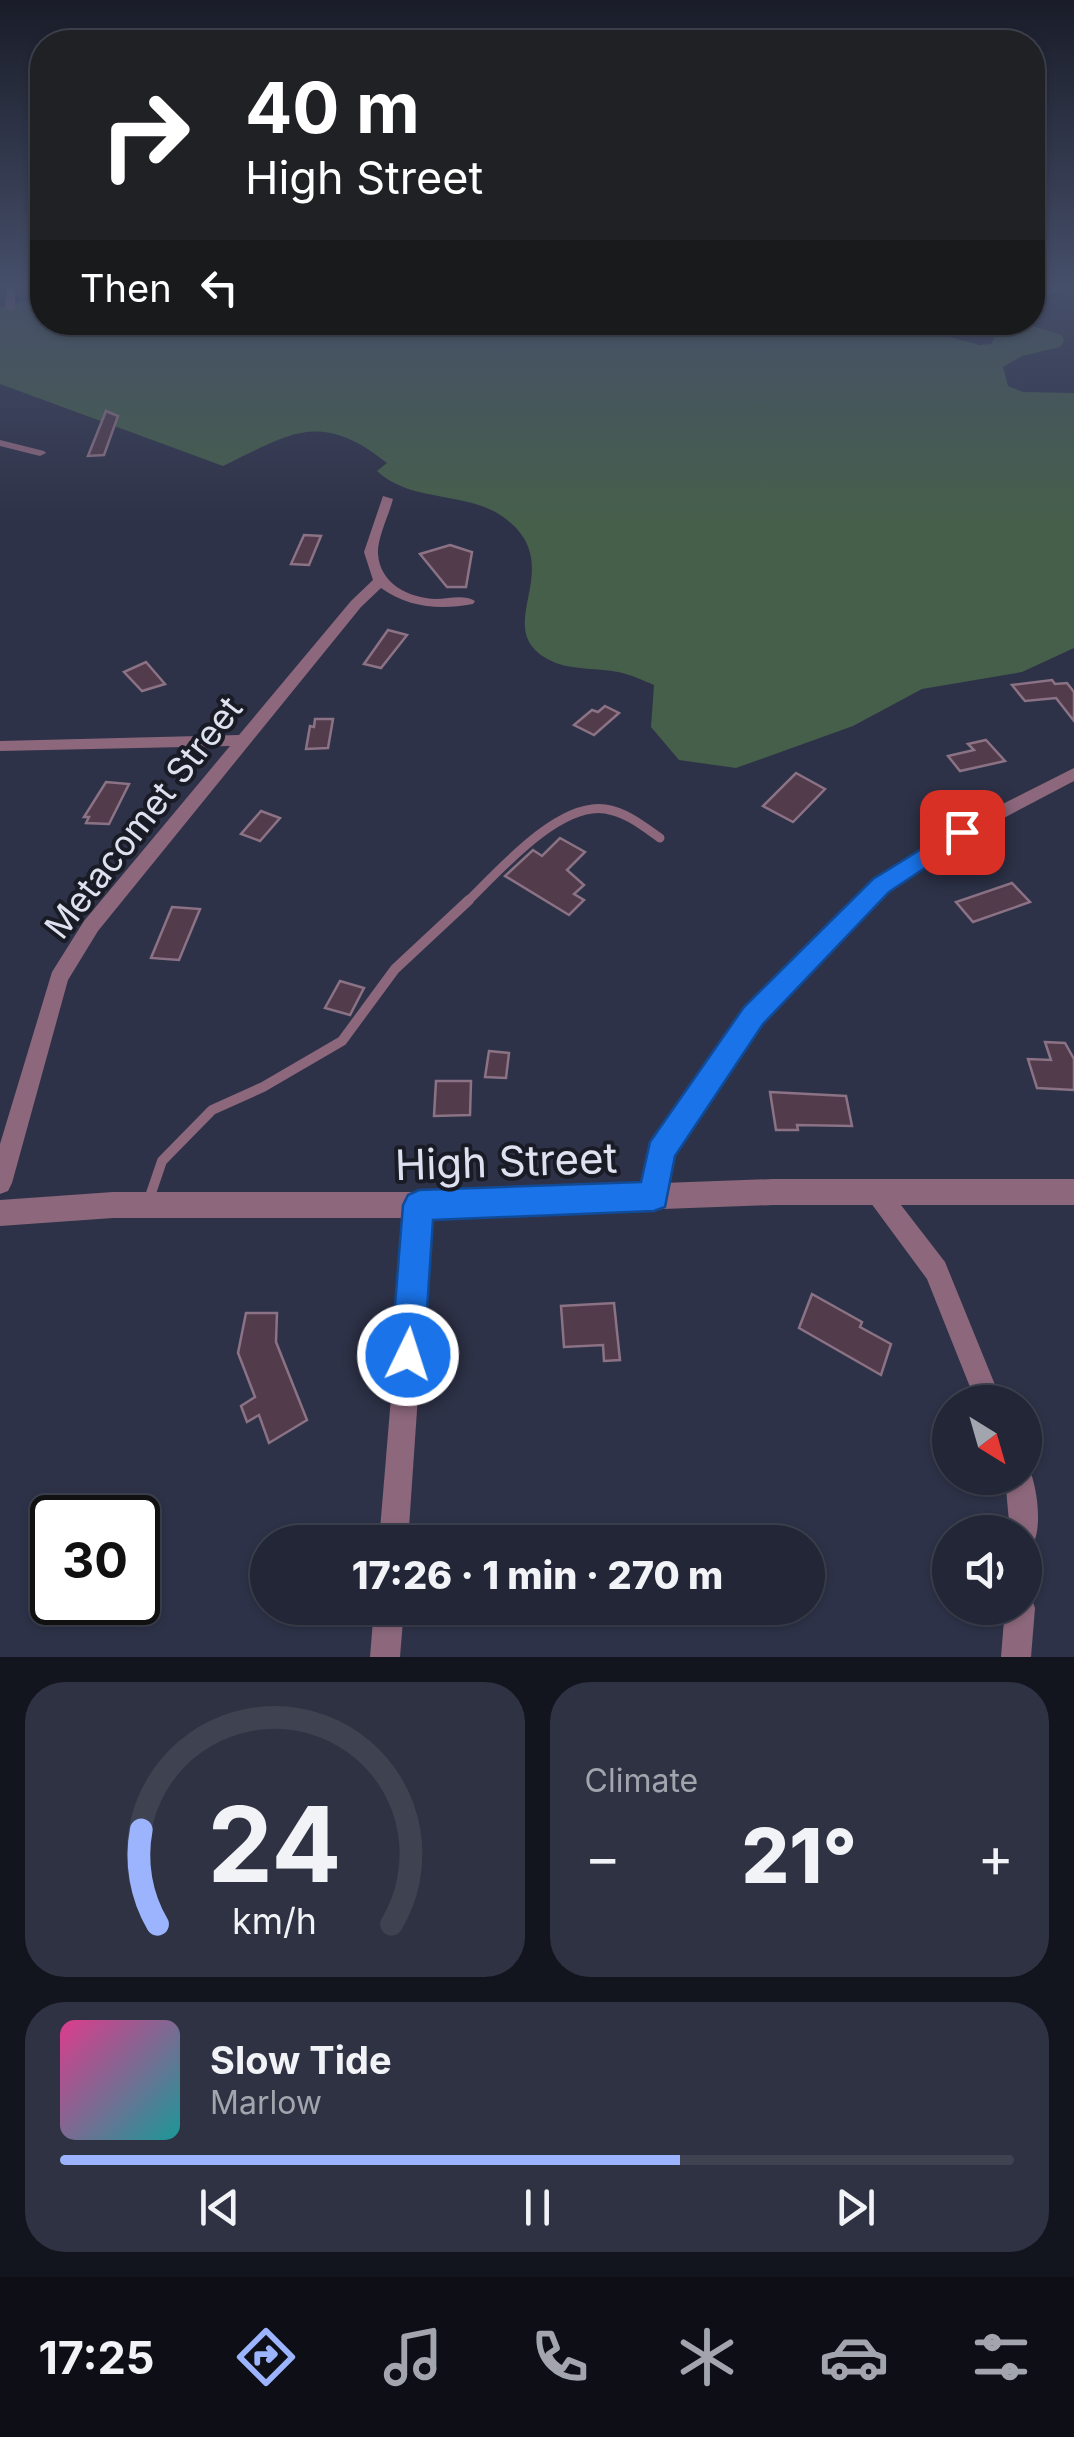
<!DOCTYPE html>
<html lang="en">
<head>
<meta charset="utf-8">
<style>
  body { margin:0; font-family:Inter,sans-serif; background:#2e3242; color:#f1f3f6; height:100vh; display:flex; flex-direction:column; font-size:38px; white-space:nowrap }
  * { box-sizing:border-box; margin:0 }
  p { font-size:32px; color:#a2a5ad }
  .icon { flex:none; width:55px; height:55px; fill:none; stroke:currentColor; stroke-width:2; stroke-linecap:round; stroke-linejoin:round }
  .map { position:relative; height:1657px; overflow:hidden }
  .panel { display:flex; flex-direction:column; gap:25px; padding:25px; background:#13151e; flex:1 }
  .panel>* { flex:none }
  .guide { position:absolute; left:30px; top:30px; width:1015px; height:305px; border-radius:40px; box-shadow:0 2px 8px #0004,0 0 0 2px #3f4351; background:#202124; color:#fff; overflow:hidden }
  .needle { width:65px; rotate:143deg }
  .buttons { position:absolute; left:932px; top:1385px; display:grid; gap:20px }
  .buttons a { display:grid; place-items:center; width:110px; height:110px; border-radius:50%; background:#222636; box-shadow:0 2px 8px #0004,0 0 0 2px #3f4351; font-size:50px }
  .speed { position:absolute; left:30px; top:1495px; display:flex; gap:20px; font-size:50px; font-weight:700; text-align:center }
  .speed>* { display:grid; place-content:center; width:130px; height:130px; border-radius:50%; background:#222636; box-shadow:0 2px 8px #0004,0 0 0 2px #3f4351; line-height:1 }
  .speed .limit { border:5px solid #111; border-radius:15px; background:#fff; color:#111 }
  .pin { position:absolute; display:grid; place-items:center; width:85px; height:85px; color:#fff; margin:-42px; border-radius:20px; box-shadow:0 5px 15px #0006 }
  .me { position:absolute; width:110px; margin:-55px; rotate:4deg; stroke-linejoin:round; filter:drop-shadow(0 0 8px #0008) }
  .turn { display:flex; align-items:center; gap:35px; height:210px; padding:0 50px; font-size:45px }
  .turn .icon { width:130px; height:130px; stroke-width:2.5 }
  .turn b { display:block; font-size:70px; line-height:85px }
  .then { display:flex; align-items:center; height:95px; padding:0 50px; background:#0003; gap:20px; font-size:38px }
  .big { font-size:75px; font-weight:800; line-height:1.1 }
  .panel .tile { flex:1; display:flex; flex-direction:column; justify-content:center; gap:15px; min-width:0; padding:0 35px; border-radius:40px; background:#2e3242 }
  .panel .dial { align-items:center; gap:0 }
  .dial svg { height:260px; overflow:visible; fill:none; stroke:#3f4351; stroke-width:7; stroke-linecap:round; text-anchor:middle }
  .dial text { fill:#f1f3f6; stroke:none }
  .song { display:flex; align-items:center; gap:30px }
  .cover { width:120px; height:120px; border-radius:15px; background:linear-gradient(135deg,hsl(330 70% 55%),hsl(180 70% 35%)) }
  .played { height:10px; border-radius:5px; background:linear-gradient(90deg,#9cb4fd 65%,#3f4351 65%) }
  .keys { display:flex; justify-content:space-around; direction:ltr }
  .heat { display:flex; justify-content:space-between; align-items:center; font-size:55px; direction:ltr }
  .panel .tiles { flex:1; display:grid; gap:25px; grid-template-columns:1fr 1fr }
  .tile:last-child { grid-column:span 2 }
  .trip { position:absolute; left:250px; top:1525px; width:575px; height:100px; border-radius:50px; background:#222636; box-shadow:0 2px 8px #0004,0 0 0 2px #3f4351; font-weight:800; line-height:100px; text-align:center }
  .tabs { display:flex; height:160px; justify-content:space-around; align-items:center; background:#0e0f16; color:#a2a5ad }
  .tabs .icon { width:70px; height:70px }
  .tabs .selected { color:#9cb4fd }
  .tabs b { font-size:45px; color:#f1f3f6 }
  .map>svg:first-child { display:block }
  .green { fill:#465f4b }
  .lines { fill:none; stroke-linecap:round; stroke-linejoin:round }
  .stream { stroke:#62789c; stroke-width:4 }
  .building { fill:#523c4c; stroke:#8b7284; stroke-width:2.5 }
  .service-far1 { stroke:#8d687d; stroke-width:9 }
  .service { stroke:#8d687d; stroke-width:10 }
  .minor { fill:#8d687d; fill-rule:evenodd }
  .tertiary { fill:#8d687d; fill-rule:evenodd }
  .route { fill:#1a73e8; stroke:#114b97; stroke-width:2.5 }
  .labels { text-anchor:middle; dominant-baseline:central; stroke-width:8; stroke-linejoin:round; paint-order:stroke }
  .street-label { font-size:35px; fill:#dee1ef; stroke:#191b25 }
  .near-street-label { font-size:42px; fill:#dee1ef; stroke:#191b25 }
</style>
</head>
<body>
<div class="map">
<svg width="1074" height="1657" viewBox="0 0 1074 1657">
  <rect width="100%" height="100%" fill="#2e3248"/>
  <path class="green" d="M42,297v25h850l88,23 11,-1 12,-20 19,-1 40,12 2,6 -4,6 -38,9 -19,11 5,19 15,6 51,1v255l-52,24 -100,17 -69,37 -117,42 -57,-8 -28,-33 3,-42c-12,-5 -24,-11 -36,-13 -19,-4 -44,-2 -62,-9 -74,-31 16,-93 -50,-144 -37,-29 -94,-15 -129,-48l10,-8c-67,-54 -98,-29 -164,3l-223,-82v-76z"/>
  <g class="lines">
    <polyline class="stream" points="1032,298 1062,288"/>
  </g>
  <g class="building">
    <polygon points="106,411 118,416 104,455 88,456"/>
    <polygon points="304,535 321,536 309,565 291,564"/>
    <polygon points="450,545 472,552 466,587 447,587 420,554"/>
    <polygon points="388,630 407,635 381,668 364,664"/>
    <polygon points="146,662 165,684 142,691 124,672"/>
    <polygon points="1052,680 1055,684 1067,683 1074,692 1074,721 1056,698 1025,701 1012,685"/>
    <polygon points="605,706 619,713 594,735 574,725 592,710 598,712"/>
    <polygon points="315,719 333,719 328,748 306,749 310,726 314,727"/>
    <polygon points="986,740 1005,761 960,771 948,756 974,750 968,744"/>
    <polygon points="796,773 825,789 793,822 763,806"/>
    <polygon points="106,782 129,784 109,824 86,823 89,817 84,817"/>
    <polygon points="261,811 280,818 260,841 241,834"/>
    <polygon points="560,838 585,852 567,870 584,885 574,894 584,900 569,915 505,876 533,850 542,856"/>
    <polygon points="1012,883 1030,902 973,922 956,902"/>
    <polygon points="172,907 200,909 179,960 151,958"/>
    <polygon points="340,981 364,988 350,1015 325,1008"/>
    <polygon points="1045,1042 1065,1043 1074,1059 1074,1090 1037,1088 1028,1059 1051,1060"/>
    <polygon points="489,1051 509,1053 506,1078 485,1077"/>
    <polygon points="436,1081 471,1081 470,1115 434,1116"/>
    <polygon points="770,1092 846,1096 852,1126 797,1125 798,1130 776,1130"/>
    <polygon points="812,1294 862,1322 860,1327 891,1344 881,1375 799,1328"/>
    <polygon points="614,1303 620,1360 604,1361 603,1345 564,1347 561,1306"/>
    <polygon points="246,1313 277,1313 276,1342 307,1420 269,1443 259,1415 247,1422 241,1406 255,1397 238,1353"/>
  </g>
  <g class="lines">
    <path class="service-far1" d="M466,903c31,-30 92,-101 139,-94 21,3 38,17 55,29"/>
    <polyline class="service" points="148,1202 162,1161 212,1110 263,1087 342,1041 395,969 469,900"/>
    <g class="minor">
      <polygon points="7,288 15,288 15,308 10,311 5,308"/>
      <polygon points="0,440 44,451 46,453 40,456 0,446"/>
      <path d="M383,496l10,3c-4,16 -16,39 -15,55 2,30 31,44 58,45 13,0 28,-5 39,2l-2,3c-33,6 -64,4 -92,-16l-20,19 -263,324 -30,49 -56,203 -4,8 -8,3v-50l52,-172 32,-51 146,-175 -230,5v-10l239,-6 112,-134 22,-21 -9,-28z"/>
      <polygon points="1074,768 1074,781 949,847 888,891 845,931 761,1022 671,1155 662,1204 654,1207 646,1204 642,1196 652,1144 747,1010 831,921 874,881 937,837"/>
      <polygon points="876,1180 884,1183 945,1262 1002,1402 976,1402 927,1279 868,1199 864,1191 868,1183"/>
      <polygon points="419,1193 427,1197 431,1205 408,1542 379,1542 407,1205 411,1197"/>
      <path d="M1025,1466l4,2c8,19 13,55 5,74l-9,4v-14h-15l-5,-54h20z"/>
      <polygon points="1025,1595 1031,1597 1035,1608 1031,1657 1001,1657 1005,1608 1025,1608"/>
      <polygon points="374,1608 404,1608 400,1657 370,1657"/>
    </g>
    <polygon class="tertiary" points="773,1179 1074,1179 1074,1205 773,1205 419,1218 113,1218 0,1226 0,1200 113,1192 419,1192"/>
  </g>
  <linearGradient id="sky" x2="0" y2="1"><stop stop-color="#191c28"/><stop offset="0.55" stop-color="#464f6a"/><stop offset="1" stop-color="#464f6a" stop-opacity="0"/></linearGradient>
  <rect width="1074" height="520" fill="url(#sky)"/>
  <polygon class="route" points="962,824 973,832 970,838 889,892 763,1024 675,1156 665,1207 654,1211 433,1220 424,1355 419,1367 408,1372 396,1367 391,1355 403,1205 408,1195 419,1190 641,1182 650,1142 744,1007 873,879"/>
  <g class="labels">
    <g class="street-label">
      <text transform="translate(143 817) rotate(-52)">Metacomet Street</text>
    </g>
    <g class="near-street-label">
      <text transform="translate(506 1161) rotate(-2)">High Street</text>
    </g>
  </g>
</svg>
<div class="buttons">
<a><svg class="needle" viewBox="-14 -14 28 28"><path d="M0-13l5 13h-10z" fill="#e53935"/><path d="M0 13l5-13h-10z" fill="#a2a5ad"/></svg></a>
<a><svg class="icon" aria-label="sound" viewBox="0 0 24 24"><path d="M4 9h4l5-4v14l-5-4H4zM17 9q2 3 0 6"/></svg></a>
</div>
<div class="speed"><div class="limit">30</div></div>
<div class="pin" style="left:962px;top:832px;background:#d93025"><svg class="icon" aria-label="arrive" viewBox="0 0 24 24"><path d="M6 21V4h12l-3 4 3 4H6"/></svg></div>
<svg class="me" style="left:408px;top:1355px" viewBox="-20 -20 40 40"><circle r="17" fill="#1a73e8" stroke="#fff" stroke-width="3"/><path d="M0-11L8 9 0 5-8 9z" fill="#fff"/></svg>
<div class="trip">17:26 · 1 min · 270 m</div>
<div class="guide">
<div class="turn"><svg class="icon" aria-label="right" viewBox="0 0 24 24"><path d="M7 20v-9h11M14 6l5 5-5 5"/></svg><div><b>40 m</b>High Street</div></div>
<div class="then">Then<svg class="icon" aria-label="left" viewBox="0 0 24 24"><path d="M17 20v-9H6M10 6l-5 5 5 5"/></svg></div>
</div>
</div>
<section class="panel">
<div class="tiles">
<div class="tile dial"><svg viewBox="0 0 100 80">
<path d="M14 69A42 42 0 1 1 86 69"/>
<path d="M14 69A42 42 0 0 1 9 40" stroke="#9cb4fd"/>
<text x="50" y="56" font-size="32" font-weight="700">24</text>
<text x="50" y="72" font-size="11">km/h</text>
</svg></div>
<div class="tile"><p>Climate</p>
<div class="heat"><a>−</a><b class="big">21°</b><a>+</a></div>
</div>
<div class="tile">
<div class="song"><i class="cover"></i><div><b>Slow Tide</b><p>Marlow</p></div></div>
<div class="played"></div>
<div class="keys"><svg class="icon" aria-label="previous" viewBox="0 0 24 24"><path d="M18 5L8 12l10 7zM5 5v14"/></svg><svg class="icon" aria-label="pause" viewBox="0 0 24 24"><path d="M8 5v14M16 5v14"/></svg><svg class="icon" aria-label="next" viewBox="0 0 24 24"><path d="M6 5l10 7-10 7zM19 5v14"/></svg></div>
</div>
</div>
</section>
<nav class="tabs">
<b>17:25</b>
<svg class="icon selected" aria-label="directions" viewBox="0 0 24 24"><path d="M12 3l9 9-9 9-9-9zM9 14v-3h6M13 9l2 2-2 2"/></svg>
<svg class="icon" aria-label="music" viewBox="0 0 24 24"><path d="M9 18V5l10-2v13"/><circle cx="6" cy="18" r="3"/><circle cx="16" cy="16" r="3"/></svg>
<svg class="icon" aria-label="phone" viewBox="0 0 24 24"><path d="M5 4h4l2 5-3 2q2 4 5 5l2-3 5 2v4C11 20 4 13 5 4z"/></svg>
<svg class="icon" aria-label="climate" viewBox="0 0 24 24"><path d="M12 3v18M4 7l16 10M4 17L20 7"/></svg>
<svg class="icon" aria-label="car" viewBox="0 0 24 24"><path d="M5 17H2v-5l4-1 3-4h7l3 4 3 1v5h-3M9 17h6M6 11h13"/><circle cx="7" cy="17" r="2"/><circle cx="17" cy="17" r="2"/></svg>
<svg class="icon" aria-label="filters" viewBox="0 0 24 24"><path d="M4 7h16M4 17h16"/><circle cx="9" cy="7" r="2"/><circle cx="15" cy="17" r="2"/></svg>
</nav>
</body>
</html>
